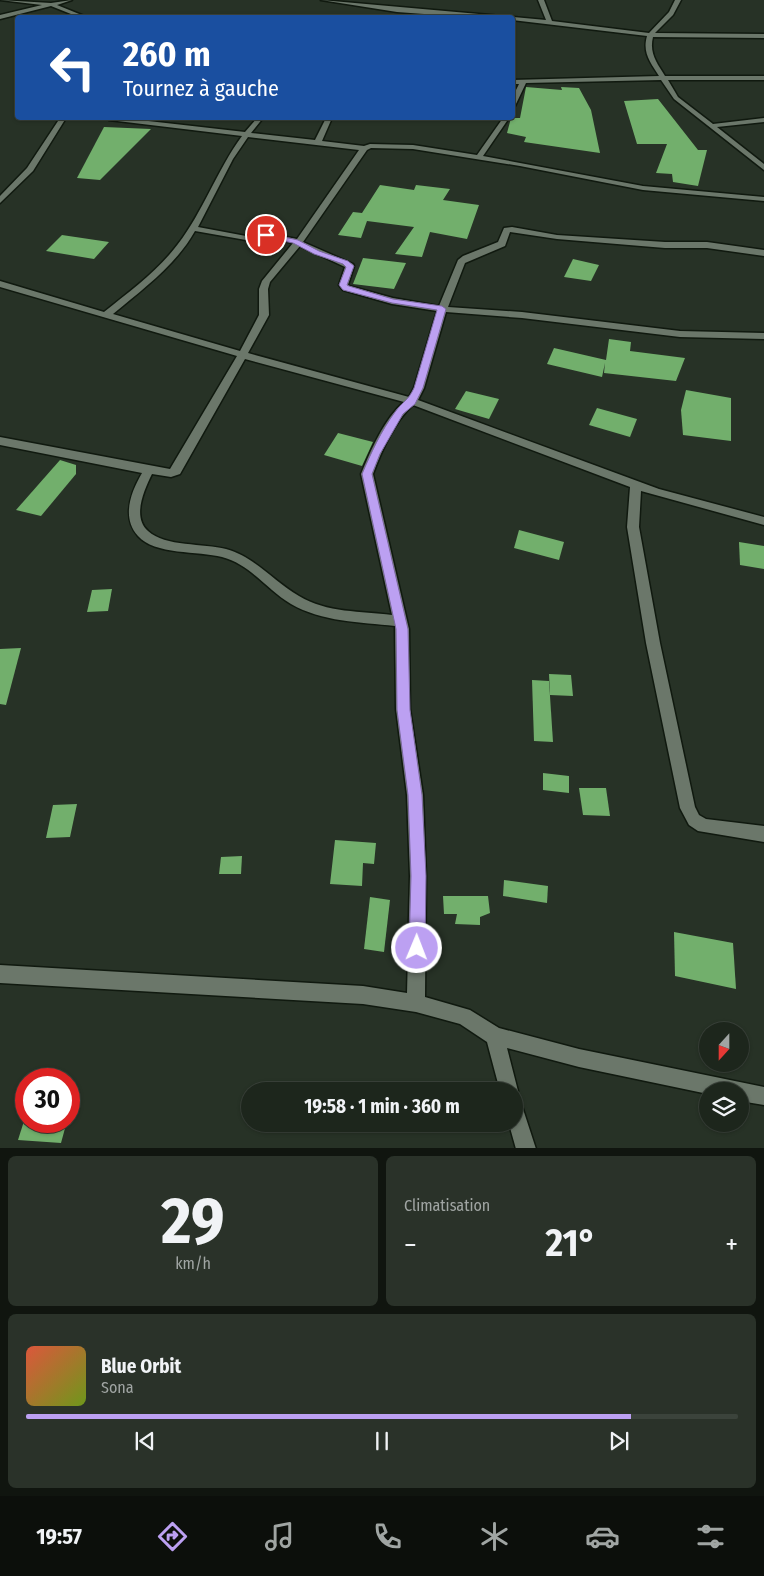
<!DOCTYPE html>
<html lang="fr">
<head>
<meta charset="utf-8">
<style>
  body { margin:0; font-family:"Fira Sans Condensed",sans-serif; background:#2a3229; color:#f1f3f6; height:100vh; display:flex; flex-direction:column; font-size:19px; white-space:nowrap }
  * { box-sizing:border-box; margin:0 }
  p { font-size:16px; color:#a0a5a3 }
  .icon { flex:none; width:28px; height:28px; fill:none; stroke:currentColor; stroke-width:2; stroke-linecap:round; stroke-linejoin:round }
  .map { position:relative; height:1148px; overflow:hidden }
  .sheet { display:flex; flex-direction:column; gap:8px; padding:8px; background:#10150f; flex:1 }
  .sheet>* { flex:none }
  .hud { position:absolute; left:15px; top:15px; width:500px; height:105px; border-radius:5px; box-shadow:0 1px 4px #0004,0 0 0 1px #3b433b; background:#1a4fa0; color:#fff; overflow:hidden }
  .needle { width:32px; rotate:201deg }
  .tools { position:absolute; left:699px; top:1022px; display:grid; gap:10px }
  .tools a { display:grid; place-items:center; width:50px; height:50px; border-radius:50%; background:#1d261c; box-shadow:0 1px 4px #0004,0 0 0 1px #3b433b; font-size:25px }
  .speed { position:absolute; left:15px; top:1068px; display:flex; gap:10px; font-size:25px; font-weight:700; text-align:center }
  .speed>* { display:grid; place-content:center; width:65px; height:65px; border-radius:50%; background:#1d261c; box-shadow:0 1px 4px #0004,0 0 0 1px #3b433b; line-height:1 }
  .speed .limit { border:8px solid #d22; background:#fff; color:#111 }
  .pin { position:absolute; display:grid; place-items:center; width:42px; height:42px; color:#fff; margin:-21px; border:2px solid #fff; border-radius:50%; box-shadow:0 1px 5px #0007 }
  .me { position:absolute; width:55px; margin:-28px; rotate:1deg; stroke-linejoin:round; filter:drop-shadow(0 0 4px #0008) }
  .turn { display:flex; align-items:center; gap:18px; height:105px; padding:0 25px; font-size:22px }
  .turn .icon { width:65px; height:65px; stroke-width:2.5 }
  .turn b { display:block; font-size:35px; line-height:42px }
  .big { font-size:38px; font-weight:700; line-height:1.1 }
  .sheet .tile { flex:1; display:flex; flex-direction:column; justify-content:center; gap:8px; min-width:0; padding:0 18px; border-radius:8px; background:#2a3229 }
  .sheet .dial { align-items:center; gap:0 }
  .dial b { font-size:65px; line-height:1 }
  .song { display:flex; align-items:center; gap:15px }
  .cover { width:60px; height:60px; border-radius:8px; background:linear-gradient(135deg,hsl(10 70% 55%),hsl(80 70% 35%)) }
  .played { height:5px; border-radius:2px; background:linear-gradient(90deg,#bca0f2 85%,#3b433b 85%) }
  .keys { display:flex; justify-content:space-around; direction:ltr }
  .heat { display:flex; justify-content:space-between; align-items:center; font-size:28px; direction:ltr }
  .sheet .tiles { flex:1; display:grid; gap:8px; grid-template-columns:1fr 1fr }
  .tile:last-child { grid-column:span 2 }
  .trip { position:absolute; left:241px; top:1082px; width:282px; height:50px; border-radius:25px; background:#1d261c; box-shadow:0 1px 4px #0004,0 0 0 1px #3b433b; font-weight:700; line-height:50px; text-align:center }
  .tab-bar { display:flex; height:80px; justify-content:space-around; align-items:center; background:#0c0f0b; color:#a0a5a3 }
  .tab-bar .icon { width:35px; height:35px }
  .tab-bar .current { color:#bca0f2 }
  .tab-bar b { font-size:22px; color:#f1f3f6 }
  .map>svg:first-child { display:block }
  .building { fill:#72af6c }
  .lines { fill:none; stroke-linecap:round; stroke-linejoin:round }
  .minor-casing { stroke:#10190f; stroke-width:3 }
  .minor { fill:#6b776a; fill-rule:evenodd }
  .route { fill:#bca0f2; stroke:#7a689d }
</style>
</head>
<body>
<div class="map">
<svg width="764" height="1149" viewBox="0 0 764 1149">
  <rect width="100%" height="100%" fill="#273226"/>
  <g class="building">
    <polygon points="526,87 562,90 561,87 579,88 591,110 600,153 524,142 526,137 507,133 511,118 520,118"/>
    <polygon points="658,99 698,150 707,150 698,186 673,182 672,174 656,173 667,144 637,144 624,101"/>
    <polygon points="104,127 151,129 100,180 77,178"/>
    <polygon points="380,185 414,190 416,185 450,189 443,200 479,205 467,239 430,232 422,257 395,254 414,227 367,221 361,238 338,235 353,212 362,213"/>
    <polygon points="62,235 109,242 94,259 46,251"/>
    <polygon points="363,258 406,263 394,289 353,284"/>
    <polygon points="573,259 599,265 591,281 564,277"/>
    <polygon points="609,339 631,342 630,351 685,358 676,381 604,373 605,363 602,377 547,364 554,348 606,360"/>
    <polygon points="686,390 731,398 731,441 683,435 681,410"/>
    <polygon points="466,391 499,399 489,419 455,409"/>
    <polygon points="597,408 637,419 630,437 589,425"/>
    <polygon points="338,433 373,442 362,466 324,455"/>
    <polygon points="60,460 76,465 76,474 41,516 16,510"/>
    <polygon points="519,530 564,542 559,560 514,548"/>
    <polygon points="739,542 764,546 764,569 740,565"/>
    <polygon points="112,589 108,611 87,612 92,590"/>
    <polygon points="21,648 6,705 0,704 0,649"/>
    <polygon points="549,674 571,675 573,696 550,695"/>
    <polygon points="532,680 549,681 553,742 534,741"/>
    <polygon points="543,773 569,776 569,793 543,790"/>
    <polygon points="579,788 606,788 610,816 583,815"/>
    <polygon points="77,804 70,837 46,838 53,805"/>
    <polygon points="335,840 376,843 374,864 363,863 362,886 330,884"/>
    <polygon points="242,856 241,874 219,874 221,857"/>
    <polygon points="504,880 548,886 547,903 503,896"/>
    <polygon points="443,896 488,896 490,913 480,917 480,925 455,924 457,914 444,914"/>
    <polygon points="370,897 390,900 384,952 364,949"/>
    <polygon points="674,932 733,943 736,989 675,976"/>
    <polygon points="24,1121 67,1121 61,1143 18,1140"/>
  </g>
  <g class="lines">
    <defs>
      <g id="minor">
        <polygon points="0,0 51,3 72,0 57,5 89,18 81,18 51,6 0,19 0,15 42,5"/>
        <path d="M321,0l225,20 -8,-20h6l8,21 97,12 20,-21 6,-12h6l-8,15 -18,18 109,1v4l-111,-1c-4,16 4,26 12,39h99v4h-96l10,17 35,27 51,-6v4l-47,5 47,37v6l-90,-71 -13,-19 -135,3 -11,23 -3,2v-10l7,-14h-7v-4l147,-4c-8,-13 -17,-23 -12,-40l-135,-16v-2h-34l-81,-6z"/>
        <polygon points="60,118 66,118 33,171 0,203 0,196 27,168"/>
        <path d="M106,118h16l123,14 12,-14h6l-12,15 64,7 11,-22h6l-10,23 42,5 6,-2 43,1 64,10 26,-37h6l-26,38 160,30 121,11v4l-121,-11 -123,-24 -107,-17 -42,-1 -4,2 -64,92 50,22 1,2 -6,19 1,1 44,12 46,8 19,-46 5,-4 35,-14 6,-14 8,-1 45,8 108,7h42l57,8v6l-57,-8h-42l-108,-9 -47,-7 -5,14 -40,17 -17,44 74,5 158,19 84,2v6l-84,-2 -158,-19 -76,-6 -22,76 -6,12 241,89 105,28v8l-123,-34 -2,36 21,116 35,164 4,8 7,4 58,7v16l-66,-11 -9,-6 -9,-17 -34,-165 -19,-116 3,-40 -217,-82c-19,17 -31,45 -40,69l36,155 1,80 13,86 3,81 -1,121 45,13 29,18 80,21 185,38v18l-24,-4v-10h-32v3l-129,-27 -72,-19 11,43 -3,7v-7h-15l-13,-49 -27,-18 -44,-12 -53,-8 -363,-21v-18l363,21 44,7 3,-117 -3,-81 -11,-86 -1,-83c-35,-4 -73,-4 -104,-22 -24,-14 -41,-40 -69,-47 -23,-6 -68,-2 -84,-21 -17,-19 -7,-44 4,-63l-142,-28v-8l170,32 67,-113 -237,-69v-6l104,31c26,-21 54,-41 74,-68 25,-32 39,-74 64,-108l-133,-16zM248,137l111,13 -62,89 -31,-6 -20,3 -48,-9 35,-68zM195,231l51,9 20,-3 27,6 -31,38 -3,8v26l-19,36 -127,-37c30,-25 63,-49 82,-83zM300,246l45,21 -6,18 4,5 49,14 45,7 -23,77 -5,9 -161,-44 21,-38 -1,-26 2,-7zM245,359l159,43c-20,17 -33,48 -43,72l31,141c-31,-4 -65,-2 -93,-19 -26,-15 -44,-39 -73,-47 -22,-6 -61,-2 -78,-18 -16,-14 -4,-41 4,-57l19,3 9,-3z"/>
        <polygon points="515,1103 522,1106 536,1149 516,1149 509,1124 515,1124"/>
      </g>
    </defs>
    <use href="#minor" class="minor-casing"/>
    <use href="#minor" class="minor"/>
  </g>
  <path class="route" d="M266,233l32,7 21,11 29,10 6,5 -7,19 2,1 44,13 49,7 4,3 -23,79 -8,16 -12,10 -23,40 -8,20 36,155 2,81 12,85 4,81 -1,72 -3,6 -5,2 -6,-2 -2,-6 2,-72 -3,-81 -11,-85 -1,-81 -34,-155c9,-21 19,-43 33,-62 7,-10 13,-11 19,-24l23,-78 -45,-7 -49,-13 -4,-5 7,-18 -3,-3 -29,-10 -21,-11 -30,-6 -1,-2z"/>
</svg>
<div class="tools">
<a><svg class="needle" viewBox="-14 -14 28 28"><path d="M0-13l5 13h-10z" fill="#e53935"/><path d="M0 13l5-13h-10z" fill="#a0a5a3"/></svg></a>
<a><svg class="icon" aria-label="layers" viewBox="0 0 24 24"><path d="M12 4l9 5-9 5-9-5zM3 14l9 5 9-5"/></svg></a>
</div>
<div class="speed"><div class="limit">30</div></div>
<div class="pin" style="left:266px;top:235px;background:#d93025"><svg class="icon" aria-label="arrive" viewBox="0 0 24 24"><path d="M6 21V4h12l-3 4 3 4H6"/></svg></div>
<svg class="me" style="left:417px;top:948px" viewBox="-20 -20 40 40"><circle r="17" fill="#bca0f2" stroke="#fff" stroke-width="3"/><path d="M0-11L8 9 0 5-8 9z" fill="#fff"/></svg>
<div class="trip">19:58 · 1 min · 360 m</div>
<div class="hud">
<div class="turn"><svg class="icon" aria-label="left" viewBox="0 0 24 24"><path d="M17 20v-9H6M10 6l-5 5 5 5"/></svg><div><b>260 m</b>Tournez à gauche</div></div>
</div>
</div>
<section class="sheet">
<div class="tiles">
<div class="tile dial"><b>29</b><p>km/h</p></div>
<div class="tile"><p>Climatisation</p>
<div class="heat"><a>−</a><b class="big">21°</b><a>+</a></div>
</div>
<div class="tile">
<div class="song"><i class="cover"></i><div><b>Blue Orbit</b><p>Sona</p></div></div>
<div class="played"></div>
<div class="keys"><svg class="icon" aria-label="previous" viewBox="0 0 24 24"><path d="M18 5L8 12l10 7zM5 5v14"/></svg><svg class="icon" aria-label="pause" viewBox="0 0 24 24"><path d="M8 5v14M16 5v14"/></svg><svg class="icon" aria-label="next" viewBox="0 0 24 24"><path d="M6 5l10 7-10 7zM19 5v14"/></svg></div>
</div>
</div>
</section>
<nav class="tab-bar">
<b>19:57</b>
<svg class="icon current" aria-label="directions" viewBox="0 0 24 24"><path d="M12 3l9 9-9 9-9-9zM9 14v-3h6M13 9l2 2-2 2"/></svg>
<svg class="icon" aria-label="music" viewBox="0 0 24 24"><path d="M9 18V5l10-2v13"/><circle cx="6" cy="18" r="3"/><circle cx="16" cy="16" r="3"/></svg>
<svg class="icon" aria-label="phone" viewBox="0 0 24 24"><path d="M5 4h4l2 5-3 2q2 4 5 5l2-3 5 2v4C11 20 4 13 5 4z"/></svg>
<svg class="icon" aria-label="climate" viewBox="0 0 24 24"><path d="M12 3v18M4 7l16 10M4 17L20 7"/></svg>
<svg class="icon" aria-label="car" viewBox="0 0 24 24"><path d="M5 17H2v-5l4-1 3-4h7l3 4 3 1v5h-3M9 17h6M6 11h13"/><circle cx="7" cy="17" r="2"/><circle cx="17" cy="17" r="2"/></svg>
<svg class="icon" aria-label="filters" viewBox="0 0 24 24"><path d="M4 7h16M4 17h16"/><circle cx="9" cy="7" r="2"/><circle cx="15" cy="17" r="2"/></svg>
</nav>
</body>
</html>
